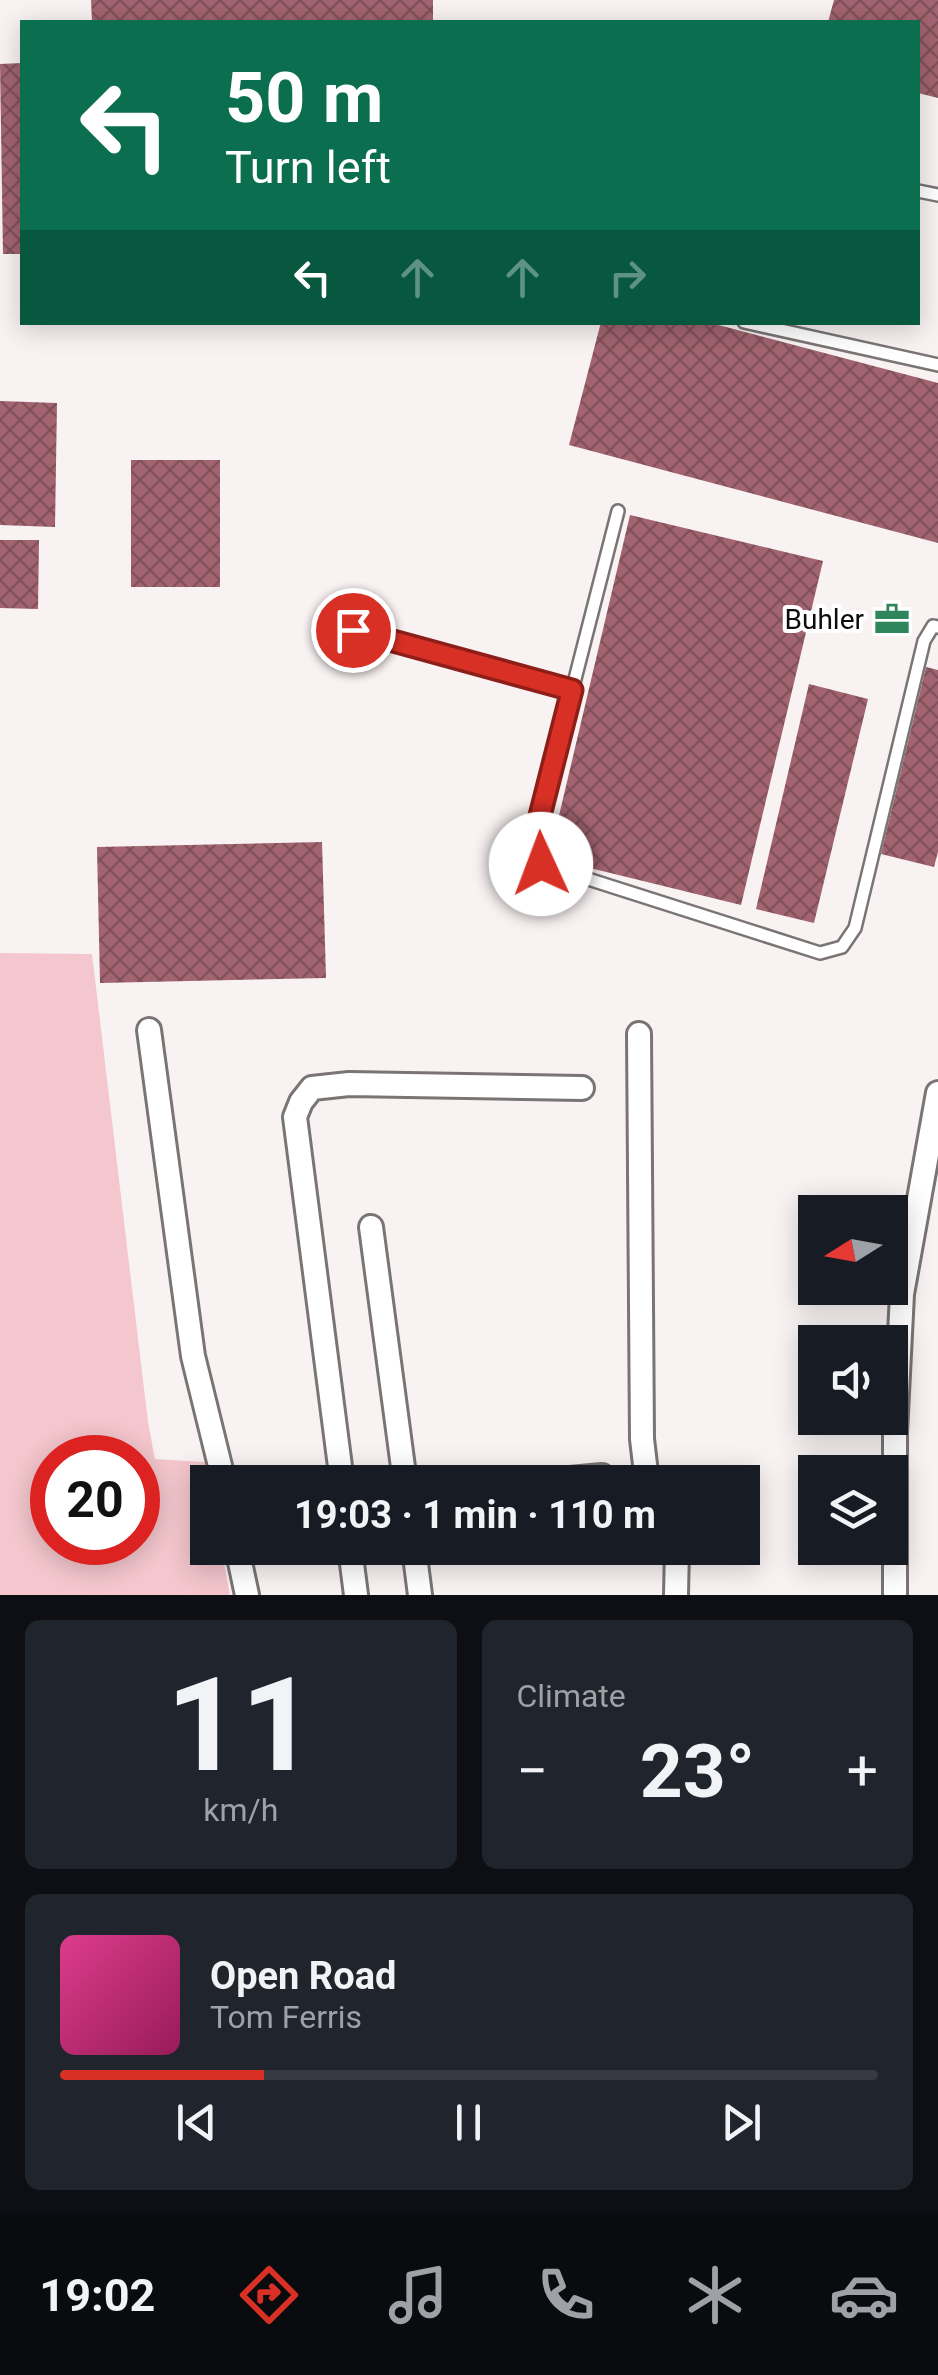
<!DOCTYPE html>
<html lang="en">
<head>
<meta charset="utf-8">
<style>
  body { margin:0; font-family:Roboto,sans-serif; background:#20242c; color:#f1f3f6; height:100vh; display:flex; flex-direction:column; font-size:38px; white-space:nowrap }
  * { box-sizing:border-box; margin:0 }
  p { font-size:32px; color:#9ea1a6 }
  .icon { flex:none; width:55px; height:55px; fill:none; stroke:currentColor; stroke-width:2; stroke-linecap:round; stroke-linejoin:round }
  .map { position:relative; height:1595px; overflow:hidden }
  .drawer { display:flex; flex-direction:column; gap:25px; padding:25px; background:#0d0f14; flex:1 }
  .drawer>* { flex:none }
  .banner { position:absolute; left:20px; top:20px; width:900px; height:305px; border-radius:0px; box-shadow:0 5px 25px #0003; background:#0b6e4f; color:#fff; overflow:hidden }
  .needle { width:65px; rotate:259deg }
  .buttons { position:absolute; left:798px; top:1195px; display:grid; gap:20px }
  .buttons a { display:grid; place-items:center; width:110px; height:110px; border-radius:0px; background:#171b24; box-shadow:0 5px 25px #0003; font-size:50px }
  .speed { position:absolute; left:30px; top:1435px; display:flex; gap:20px; font-size:50px; font-weight:700; text-align:center }
  .speed>* { display:grid; place-content:center; width:130px; height:130px; border-radius:50%; background:#171b24; box-shadow:0 5px 25px #0003; line-height:1 }
  .speed .limit { border:15px solid #d22; background:#fff; color:#111 }
  .pin { position:absolute; display:grid; place-items:center; width:85px; height:85px; color:#fff; margin:-42px; border:5px solid #fff; border-radius:50%; box-shadow:0 2px 10px #0007 }
  .me { position:absolute; width:110px; margin:-55px; rotate:358deg; stroke-linejoin:round; filter:drop-shadow(0 0 8px #0008) }
  .turn { display:flex; align-items:center; gap:35px; height:210px; padding:0 40px; font-size:45px }
  .turn .icon { width:130px; height:130px; stroke-width:2.5 }
  .turn b { display:block; font-size:70px; line-height:85px }
  .lanes { display:flex; align-items:center; height:95px; padding:0 40px; background:#0003; justify-content:center; gap:50px; direction:ltr }
  .lanes .off { opacity:.35 }
  .big { font-size:75px; font-weight:700; line-height:1.1 }
  .drawer .card { flex:1; display:flex; flex-direction:column; justify-content:center; gap:15px; min-width:0; padding:0 35px; border-radius:15px; background:#20242c }
  .drawer .dial { align-items:center; gap:0 }
  .dial b { font-size:130px; line-height:1 }
  .song { display:flex; align-items:center; gap:30px }
  .cover { width:120px; height:120px; border-radius:15px; background:linear-gradient(135deg,hsl(330 70% 55%),hsl(330 70% 35%)) }
  .played { height:10px; border-radius:5px; background:linear-gradient(90deg,#d93025 25%,#363941 25%) }
  .keys { display:flex; justify-content:space-around; direction:ltr }
  .heat { display:flex; justify-content:space-between; align-items:center; font-size:55px; direction:ltr }
  .drawer .tiles { flex:1; display:grid; gap:25px; grid-template-columns:1fr 1fr }
  .card:last-child { grid-column:span 2 }
  .trip { position:absolute; left:190px; top:1465px; width:570px; height:100px; border-radius:0px; background:#171b24; box-shadow:0 5px 25px #0003; font-weight:700; line-height:100px; text-align:center }
  .menu { display:flex; height:160px; justify-content:space-around; align-items:center; background:#090b0e; color:#9ea1a6 }
  .menu .icon { width:70px; height:70px }
  .menu .active { color:#d93025 }
  .menu b { font-size:45px; color:#f1f3f6 }
  .map>svg:first-child { display:block }
  .green { fill:#f4c6cd; fill-rule:evenodd }
  .building { fill:url(#building-cross-hatch) }
  .lines { fill:none; stroke-linecap:round; stroke-linejoin:round }
  .lane-casing { stroke:#7a7474; stroke-width:16 }
  .street-casing { stroke:#7a7474; stroke-width:28 }
  .lane { stroke:#fff; stroke-width:11 }
  .street { stroke:#fff; stroke-width:22 }
  .route-casing { stroke:#8d1f18; stroke-width:25 }
  .route { stroke:#d93025; stroke-width:18 }
  .labels { text-anchor:middle; dominant-baseline:central; stroke-width:8; stroke-linejoin:round; paint-order:stroke }
  .poi-label { font-size:28px; fill:#0d0b0b; stroke:#fff; text-anchor:end }
</style>
</head>
<body>
<div class="map">
<svg width="938" height="1595" viewBox="0 0 938 1595">
  <defs>
    <pattern id="building-cross-hatch" width="8" height="8" patternUnits="userSpaceOnUse" patternTransform="scale(2.5)"><rect width="8" height="8" fill="#a26470"/><path d="M0 0l8 8M0 8l8-8" fill="none" stroke="#82515a"/></pattern>
  </defs>
  <rect width="100%" height="100%" fill="#f9f2f3"/>
  <path class="green" d="M0,953l92,1 56,468 7,37 50,3 3,20v66h13l9,47h-230zM52,1458h86v84h-86z"/>
  <g class="building">
    <polygon points="91,0 433,0 433,22 92,22"/>
    <polygon points="834,0 938,0 938,98 918,93 918,22 828,22"/>
    <polygon points="22,63 22,254 3,254 0,64"/>
    <polygon points="601,322 707,322 938,383 938,543 569,445"/>
    <polygon points="0,401 57,403 55,527 0,525"/>
    <rect x="131" y="460" width="89" height="127"/>
    <polygon points="630,515 823,561 741,905 549,858"/>
    <polygon points="0,540 39,540 38,609 0,608"/>
    <polygon points="926,667 938,670 938,852 934,867 881,854"/>
    <polygon points="809,684 868,699 814,923 756,909"/>
    <polygon points="322,842 326,978 100,983 97,847"/>
  </g>
  <g class="lines">
    <defs>
      <g id="lane">
        <polyline points="918,191 938,195"/>
        <polyline points="744,322 938,365"/>
        <polyline points="618,511 532,847 541,864 820,953 842,947 855,928 924,641 933,626 938,627"/>
        <polyline points="353,630 572,691"/>
      </g>
      <g id="street">
        <polyline points="149,1030 193,1356 224,1482"/>
        <polyline points="639,1034 642,1439 646,1473 651,1482"/>
        <polyline points="371,1227 405,1482"/>
        <polyline points="342,1482 295,1117 301,1102 312,1088 349,1084 582,1088"/>
        <polyline points="537,1482 602,1476"/>
        <polyline points="237,1548 247,1595"/>
        <polyline points="350,1548 356,1595"/>
        <polyline points="414,1548 420,1595"/>
        <polyline points="676,1595 677,1548"/>
        <polyline points="895,1595 895,1433 902,1294 938,1093"/>
      </g>
    </defs>
    <use href="#lane" class="lane-casing"/>
    <use href="#street" class="street-casing"/>
    <use href="#lane" class="lane"/>
    <use href="#street" class="street"/>
  </g>
  <g class="lines">
    <defs>
      <polyline id="route" points="353,630 572,690 532,847 541,864"/>
    </defs>
    <use href="#route" class="route-casing"/>
    <use href="#route" class="route"/>
  </g>
  <defs>
    <symbol id="office-bare" viewBox="-9 -9 18 18"><path d="M-6-3h4V-5.5h4V-3h4V5H-6ZM-1-4.5V-3h2v-1.5ZM-6 0V1H6V0Z" fill="#2f865a" stroke="#fff" stroke-width="2.5" paint-order="stroke"/></symbol>
  </defs>
  <g fill-rule="evenodd">
    <use href="#office-bare" x="867" y="594" width="50" height="50"/>
  </g>
  <g class="labels">
    <g class="poi-label">
      <text x="864" y="619">Buhler</text>
    </g>
  </g>
</svg>
<div class="buttons">
<a><svg class="needle" viewBox="-14 -14 28 28"><path d="M0-13l5 13h-10z" fill="#e53935"/><path d="M0 13l5-13h-10z" fill="#9ea1a6"/></svg></a>
<a><svg class="icon" aria-label="sound" viewBox="0 0 24 24"><path d="M4 9h4l5-4v14l-5-4H4zM17 9q2 3 0 6"/></svg></a>
<a><svg class="icon" aria-label="layers" viewBox="0 0 24 24"><path d="M12 4l9 5-9 5-9-5zM3 14l9 5 9-5"/></svg></a>
</div>
<div class="speed"><div class="limit">20</div></div>
<div class="pin" style="left:353px;top:630px;background:#d93025"><svg class="icon" aria-label="arrive" viewBox="0 0 24 24"><path d="M6 21V4h12l-3 4 3 4H6"/></svg></div>
<svg class="me" style="left:541px;top:864px" viewBox="-20 -20 40 40"><circle r="19" fill="#fff"/><path d="M0-13L10 11 0 6-10 11z" fill="#d93025"/></svg>
<div class="trip">19:03 · 1 min · 110 m</div>
<div class="banner">
<div class="turn"><svg class="icon" aria-label="left" viewBox="0 0 24 24"><path d="M17 20v-9H6M10 6l-5 5 5 5"/></svg><div><b>50 m</b>Turn left</div></div>
<div class="lanes"><svg class="icon" aria-label="left" viewBox="0 0 24 24"><path d="M17 20v-9H6M10 6l-5 5 5 5"/></svg><svg class="icon off" aria-label="ahead" viewBox="0 0 24 24"><path d="M12 20V5M6 11l6-6 6 6"/></svg><svg class="icon off" aria-label="ahead" viewBox="0 0 24 24"><path d="M12 20V5M6 11l6-6 6 6"/></svg><svg class="icon off" aria-label="right" viewBox="0 0 24 24"><path d="M7 20v-9h11M14 6l5 5-5 5"/></svg></div>
</div>
</div>
<section class="drawer">
<div class="tiles">
<div class="card dial"><b>11</b><p>km/h</p></div>
<div class="card"><p>Climate</p>
<div class="heat"><a>−</a><b class="big">23°</b><a>+</a></div>
</div>
<div class="card">
<div class="song"><i class="cover"></i><div><b>Open Road</b><p>Tom Ferris</p></div></div>
<div class="played"></div>
<div class="keys"><svg class="icon" aria-label="previous" viewBox="0 0 24 24"><path d="M18 5L8 12l10 7zM5 5v14"/></svg><svg class="icon" aria-label="pause" viewBox="0 0 24 24"><path d="M8 5v14M16 5v14"/></svg><svg class="icon" aria-label="next" viewBox="0 0 24 24"><path d="M6 5l10 7-10 7zM19 5v14"/></svg></div>
</div>
</div>
</section>
<nav class="menu">
<b>19:02</b>
<svg class="icon active" aria-label="directions" viewBox="0 0 24 24"><path d="M12 3l9 9-9 9-9-9zM9 14v-3h6M13 9l2 2-2 2"/></svg>
<svg class="icon" aria-label="music" viewBox="0 0 24 24"><path d="M9 18V5l10-2v13"/><circle cx="6" cy="18" r="3"/><circle cx="16" cy="16" r="3"/></svg>
<svg class="icon" aria-label="phone" viewBox="0 0 24 24"><path d="M5 4h4l2 5-3 2q2 4 5 5l2-3 5 2v4C11 20 4 13 5 4z"/></svg>
<svg class="icon" aria-label="climate" viewBox="0 0 24 24"><path d="M12 3v18M4 7l16 10M4 17L20 7"/></svg>
<svg class="icon" aria-label="car" viewBox="0 0 24 24"><path d="M5 17H2v-5l4-1 3-4h7l3 4 3 1v5h-3M9 17h6M6 11h13"/><circle cx="7" cy="17" r="2"/><circle cx="17" cy="17" r="2"/></svg>
</nav>
</body>
</html>
